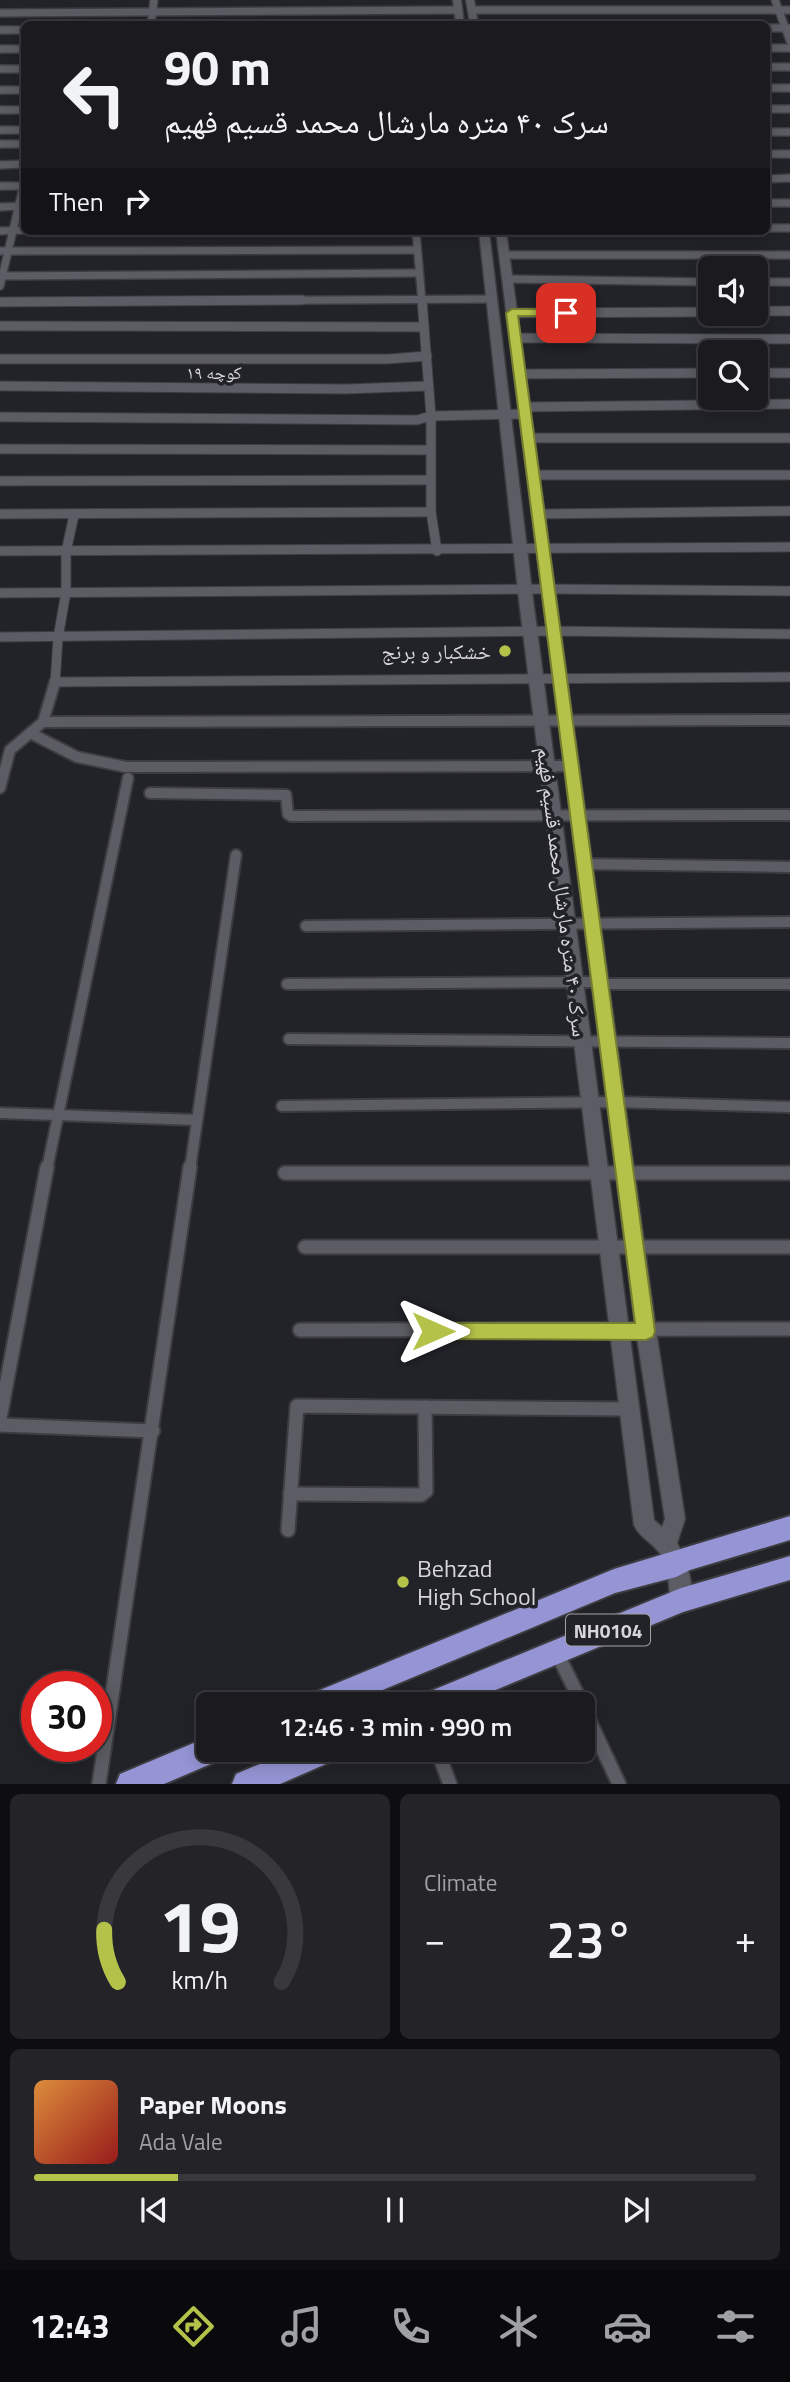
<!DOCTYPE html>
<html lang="en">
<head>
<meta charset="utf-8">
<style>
  body { margin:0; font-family:"Titillium Web","Noto Naskh Arabic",sans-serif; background:#232328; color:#f1f3f6; height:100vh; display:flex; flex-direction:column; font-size:26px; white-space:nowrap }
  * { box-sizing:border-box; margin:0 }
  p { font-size:23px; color:#9fa1a4 }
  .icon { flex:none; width:38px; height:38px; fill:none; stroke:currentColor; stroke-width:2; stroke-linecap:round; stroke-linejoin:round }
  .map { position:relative; height:1784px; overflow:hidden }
  .details { display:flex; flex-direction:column; gap:10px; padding:10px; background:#0e0e11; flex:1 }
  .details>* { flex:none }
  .guide { position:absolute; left:21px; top:21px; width:749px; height:214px; border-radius:10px; box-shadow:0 4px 18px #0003,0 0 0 2px #38383d; background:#1a1a1f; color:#f1f3f6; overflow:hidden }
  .tools { position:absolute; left:698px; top:256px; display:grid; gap:14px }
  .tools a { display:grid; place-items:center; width:70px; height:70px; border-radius:10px; background:#1a1a1f; box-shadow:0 4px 18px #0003,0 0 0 2px #38383d; font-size:35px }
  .speed { position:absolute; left:21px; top:1671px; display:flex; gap:14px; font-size:35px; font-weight:700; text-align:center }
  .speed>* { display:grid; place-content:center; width:91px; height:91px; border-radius:50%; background:#1a1a1f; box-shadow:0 4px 18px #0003,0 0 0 2px #38383d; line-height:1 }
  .speed .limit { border:10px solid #d22; background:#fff; color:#111 }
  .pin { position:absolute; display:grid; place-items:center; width:60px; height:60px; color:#fff; margin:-30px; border-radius:14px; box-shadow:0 4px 10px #0006 }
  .me { position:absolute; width:77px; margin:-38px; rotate:90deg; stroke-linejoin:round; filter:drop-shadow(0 0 5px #0008) }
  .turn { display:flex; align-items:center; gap:24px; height:147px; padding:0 28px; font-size:32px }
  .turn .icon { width:91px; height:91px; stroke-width:2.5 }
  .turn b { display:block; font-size:49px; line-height:60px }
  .then { display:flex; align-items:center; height:66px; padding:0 28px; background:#0003; gap:14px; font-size:26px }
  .big { font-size:52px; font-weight:600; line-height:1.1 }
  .details .tile { flex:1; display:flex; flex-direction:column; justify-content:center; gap:10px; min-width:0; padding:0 24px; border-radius:10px; background:#232328 }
  .details .dial { align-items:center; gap:0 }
  .dial svg { height:182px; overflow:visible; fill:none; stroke:#38383d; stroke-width:7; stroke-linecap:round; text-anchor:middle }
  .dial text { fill:#f1f3f6; stroke:none }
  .song { display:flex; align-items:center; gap:21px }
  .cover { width:84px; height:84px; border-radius:10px; background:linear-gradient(135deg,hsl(30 70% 55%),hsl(0 70% 35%)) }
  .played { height:7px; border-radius:4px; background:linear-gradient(90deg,#b5c249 20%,#38383d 20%) }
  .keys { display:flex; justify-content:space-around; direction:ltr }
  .heat { display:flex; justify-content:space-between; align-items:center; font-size:38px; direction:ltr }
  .details .tiles { flex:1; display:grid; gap:10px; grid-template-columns:1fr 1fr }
  .tile:last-child { grid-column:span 2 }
  .trip { position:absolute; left:196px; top:1692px; width:399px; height:70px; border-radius:10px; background:#1a1a1f; box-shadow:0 4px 18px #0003,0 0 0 2px #38383d; font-weight:600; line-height:70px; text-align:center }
  .dock { display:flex; height:112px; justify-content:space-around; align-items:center; background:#0a0a0c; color:#9fa1a4 }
  .dock .icon { width:49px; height:49px }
  .dock .current { color:#b5c249 }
  .dock b { font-size:32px; color:#f1f3f6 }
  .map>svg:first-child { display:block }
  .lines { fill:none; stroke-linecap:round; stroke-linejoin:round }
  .street-far3-casing { stroke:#3d3d41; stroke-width:10 }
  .street-far2-casing { stroke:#3d3d41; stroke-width:11 }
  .street-far1-casing { stroke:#3d3d41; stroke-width:14 }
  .street-casing { stroke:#3d3d41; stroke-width:17 }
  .secondary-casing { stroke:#3d3d41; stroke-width:3 }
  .highway-casing { stroke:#3d3d41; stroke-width:4 }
  .street-far3 { stroke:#5c5d64; stroke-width:7 }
  .street-far2 { stroke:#5c5d64; stroke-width:9 }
  .street-far1 { stroke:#5c5d64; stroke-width:10 }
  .street { stroke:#5c5d64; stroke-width:13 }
  .secondary { fill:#5c5d64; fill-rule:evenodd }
  .highway { fill:#9595d6; fill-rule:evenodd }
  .route { fill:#b5c249; stroke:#767e2f; stroke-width:2 }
  .poi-dot { fill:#b5c249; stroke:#222329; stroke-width:2.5 }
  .labels { text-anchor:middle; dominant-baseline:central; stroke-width:7; stroke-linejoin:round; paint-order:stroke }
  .far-street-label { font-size:18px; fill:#d7d7db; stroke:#222329 }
  .shield { fill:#222329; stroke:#a1a1a6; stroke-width:2 }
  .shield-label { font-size:19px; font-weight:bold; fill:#d7d7db }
  .poi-label { font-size:21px; fill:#d7d7db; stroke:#222329; text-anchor:end }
  .street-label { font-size:21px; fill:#d7d7db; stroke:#222329 }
  .near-poi-label { font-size:24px; fill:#d7d7db; stroke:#222329; text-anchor:start }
</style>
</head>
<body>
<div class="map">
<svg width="790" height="1784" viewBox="0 0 790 1784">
  <rect width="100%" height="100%" fill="#222329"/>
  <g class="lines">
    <defs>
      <g id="street-far3">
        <polyline points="775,0 790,41"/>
        <polyline points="472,10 790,10"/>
        <polyline points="0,13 458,10"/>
        <polyline points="151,24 154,0"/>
        <polyline points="766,28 790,28"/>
        <polyline points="0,30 24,30"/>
        <polyline points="766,48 790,48"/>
        <polyline points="0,49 24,49"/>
        <polyline points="766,67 790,67"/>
        <polyline points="0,69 24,69"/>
        <polyline points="766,88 790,88"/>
        <polyline points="0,90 24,90"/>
        <polyline points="766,109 790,109"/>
        <polyline points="0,110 24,110"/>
        <polyline points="0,130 24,130"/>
        <polyline points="766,132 790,132"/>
        <polyline points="0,144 24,144"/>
        <polyline points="766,154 790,154"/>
        <polyline points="0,165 24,164"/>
        <polyline points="766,179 790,178"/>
        <polyline points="0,186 24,186"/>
        <polyline points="766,203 790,203"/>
        <polyline points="0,207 22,206"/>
        <polyline points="766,228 790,228"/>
        <polyline points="0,231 24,230"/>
        <polyline points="416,231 422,302"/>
        <polyline points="0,251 417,250"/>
        <polyline points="504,255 790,255"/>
        <polyline points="0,276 419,273"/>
        <polyline points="507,279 710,282"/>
        <polyline points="756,282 790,282"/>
        <polyline points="0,286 24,183"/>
        <polyline points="15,302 492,299"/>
      </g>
      <g id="street-far2">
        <polyline points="422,300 431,416 431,512 437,551"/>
        <polyline points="0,302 302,300"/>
        <polyline points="756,311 790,311"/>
        <polyline points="512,313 710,312"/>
        <polyline points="0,326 424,327"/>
        <polyline points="515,338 790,339"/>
        <polyline points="0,359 388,359 427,356"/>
        <polyline points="756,373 790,373"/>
        <polyline points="520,374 710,373"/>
        <polyline points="0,386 346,389 428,386"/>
        <polyline points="524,407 790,404"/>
        <polyline points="0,417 417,420 431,416 525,414"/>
        <polyline points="528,438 790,438"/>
        <polyline points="0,449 430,450"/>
        <polyline points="533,475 790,475"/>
        <polyline points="0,481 430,480"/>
        <polyline points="0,514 431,512"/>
        <polyline points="538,514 790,511"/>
        <polyline points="0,551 790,547"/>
        <polyline points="0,593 548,589 790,591"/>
        <polyline points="0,637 553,631 790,634"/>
        <polyline points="54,682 790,677"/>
        <polyline points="55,684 58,638 66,592 66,552 74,515"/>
      </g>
      <g id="street-far1">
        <polyline points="43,722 790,720"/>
        <polyline points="32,734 77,757 126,767 571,766"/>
        <polyline points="0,788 10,750 43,722 55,682"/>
        <polyline points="150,793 286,795 288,814 291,816 790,815"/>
        <polyline points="584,864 790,867"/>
        <polyline points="306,926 790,922"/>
        <polyline points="287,984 600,982"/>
        <polyline points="600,984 790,984"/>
        <polyline points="289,1039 790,1043"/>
        <polyline points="282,1106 615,1102 790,1107"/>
        <polyline points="0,1113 197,1120"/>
        <polyline points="47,1169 128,778"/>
        <polyline points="190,1169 236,855"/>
      </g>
      <g id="street">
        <polyline points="285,1173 790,1173"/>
        <polyline points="305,1247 790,1247"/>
        <polyline points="300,1330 790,1329"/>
        <polyline points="0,1418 47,1167"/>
        <polyline points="0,1425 153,1431"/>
        <polyline points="290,1494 421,1495 426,1491 425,1407"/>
        <polyline points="288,1530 297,1406 629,1409"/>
        <polyline points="557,1653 582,1704"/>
        <polyline points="583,1707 619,1784"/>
        <polyline points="437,1750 450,1784"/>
        <polyline points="99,1784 190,1167"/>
      </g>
      <g id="secondary">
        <polygon points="453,0 461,0 464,24 456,24"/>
        <polygon points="466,0 474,0 478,24 470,24"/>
        <path d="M479,231h10l44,369 121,920 8,7 3,-8 -29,-188 -140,-1100h10l150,1100 29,188 -8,24c9,17 20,46 12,64l-8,3 -8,-3c-6,-15 -2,-34 -10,-49 -7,-14 -23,-19 -29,-33l-115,-925z"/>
      </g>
      <g id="highway">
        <polygon points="790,1516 790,1540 690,1570 676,1577 615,1593 349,1704 304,1704 308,1695 614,1569"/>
        <polygon points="790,1556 790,1580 683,1612 462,1704 417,1704 421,1695 681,1588"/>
        <polygon points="208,1737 208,1750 224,1750 220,1760 164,1784 116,1784 120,1774"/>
        <polygon points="293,1750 339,1750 335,1760 280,1784 232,1784 236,1774"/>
      </g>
    </defs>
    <use href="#street-far3" class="street-far3-casing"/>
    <use href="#street-far2" class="street-far2-casing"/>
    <use href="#street-far1" class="street-far1-casing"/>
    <use href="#street" class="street-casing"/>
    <use href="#secondary" class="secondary-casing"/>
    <use href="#highway" class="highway-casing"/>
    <use href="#street-far3" class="street-far3"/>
    <use href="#street-far2" class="street-far2"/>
    <use href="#street-far1" class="street-far1"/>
    <use href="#street" class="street"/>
    <use href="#secondary" class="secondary"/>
    <use href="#highway" class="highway"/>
  </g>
  <polygon class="route" points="512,309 566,309 572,313 566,316 518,316 655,1331 653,1337 646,1340 433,1339 426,1337 424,1331 426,1325 433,1323 635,1323 506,313"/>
  <g class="poi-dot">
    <circle cx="505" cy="651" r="7"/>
    <circle cx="403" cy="1582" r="7"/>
  </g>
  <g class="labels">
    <g class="far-street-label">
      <text x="214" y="372">کوچه ۱۹</text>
    </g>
    <rect class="shield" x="566" y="1614.5" width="84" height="31" rx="5"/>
    <g class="shield-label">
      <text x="608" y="1630">NH0104</text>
    </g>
    <g class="poi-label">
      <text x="491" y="651">خشکبار و برنج</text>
    </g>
    <g class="street-label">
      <text transform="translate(563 892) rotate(83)">سرک ۴۰ متره مارشال محمد قسیم فهیم</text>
    </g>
    <g class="near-poi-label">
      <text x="417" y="1568">Behzad<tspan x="417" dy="28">High School</tspan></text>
    </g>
  </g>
</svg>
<div class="tools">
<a><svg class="icon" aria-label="sound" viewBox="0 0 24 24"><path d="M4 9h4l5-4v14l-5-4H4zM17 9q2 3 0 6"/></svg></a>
<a><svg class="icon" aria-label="search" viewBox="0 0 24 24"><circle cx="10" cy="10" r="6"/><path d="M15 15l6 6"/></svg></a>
</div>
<div class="speed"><div class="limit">30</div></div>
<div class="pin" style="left:566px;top:313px;background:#d93025"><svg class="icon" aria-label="arrive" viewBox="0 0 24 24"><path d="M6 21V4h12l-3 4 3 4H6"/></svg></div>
<svg class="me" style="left:433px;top:1331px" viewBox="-20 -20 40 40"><path d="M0-17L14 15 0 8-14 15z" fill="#b5c249" stroke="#fff" stroke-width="4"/></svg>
<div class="trip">12:46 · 3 min · 990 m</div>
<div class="guide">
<div class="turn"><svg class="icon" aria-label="left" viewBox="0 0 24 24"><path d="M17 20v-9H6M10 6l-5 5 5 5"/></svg><div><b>90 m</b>سرک ۴۰ متره مارشال محمد قسیم فهیم</div></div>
<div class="then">Then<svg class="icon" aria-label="right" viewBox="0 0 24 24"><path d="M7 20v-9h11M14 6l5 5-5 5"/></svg></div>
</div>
</div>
<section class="details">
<div class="tiles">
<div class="tile dial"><svg viewBox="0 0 100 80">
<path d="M14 69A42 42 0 1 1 86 69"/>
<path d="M14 69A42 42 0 0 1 8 46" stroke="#b5c249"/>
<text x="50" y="56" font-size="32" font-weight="700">19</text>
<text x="50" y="72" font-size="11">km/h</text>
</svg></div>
<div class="tile"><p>Climate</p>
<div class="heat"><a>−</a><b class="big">23°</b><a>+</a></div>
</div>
<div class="tile">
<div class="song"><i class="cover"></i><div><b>Paper Moons</b><p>Ada Vale</p></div></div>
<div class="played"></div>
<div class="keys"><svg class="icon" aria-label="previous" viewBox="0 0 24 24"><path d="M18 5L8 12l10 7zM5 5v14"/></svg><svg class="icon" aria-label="pause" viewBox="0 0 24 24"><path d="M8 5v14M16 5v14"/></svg><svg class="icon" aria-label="next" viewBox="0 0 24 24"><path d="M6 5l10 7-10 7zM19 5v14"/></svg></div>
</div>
</div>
</section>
<nav class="dock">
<b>12:43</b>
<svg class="icon current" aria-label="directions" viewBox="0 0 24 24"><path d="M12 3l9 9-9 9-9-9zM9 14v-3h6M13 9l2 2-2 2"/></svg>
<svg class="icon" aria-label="music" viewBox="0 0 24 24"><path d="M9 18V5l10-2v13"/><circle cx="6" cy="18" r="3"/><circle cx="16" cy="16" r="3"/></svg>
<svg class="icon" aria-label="phone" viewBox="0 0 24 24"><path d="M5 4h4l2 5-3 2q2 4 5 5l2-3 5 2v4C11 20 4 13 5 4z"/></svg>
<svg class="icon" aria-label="climate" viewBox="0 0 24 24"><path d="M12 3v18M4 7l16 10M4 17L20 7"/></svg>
<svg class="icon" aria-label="car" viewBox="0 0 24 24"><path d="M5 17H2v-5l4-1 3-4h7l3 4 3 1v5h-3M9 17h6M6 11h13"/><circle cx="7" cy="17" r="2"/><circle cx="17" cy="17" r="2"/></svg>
<svg class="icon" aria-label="filters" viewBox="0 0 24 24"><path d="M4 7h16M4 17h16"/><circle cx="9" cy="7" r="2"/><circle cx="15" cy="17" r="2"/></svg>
</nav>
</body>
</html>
